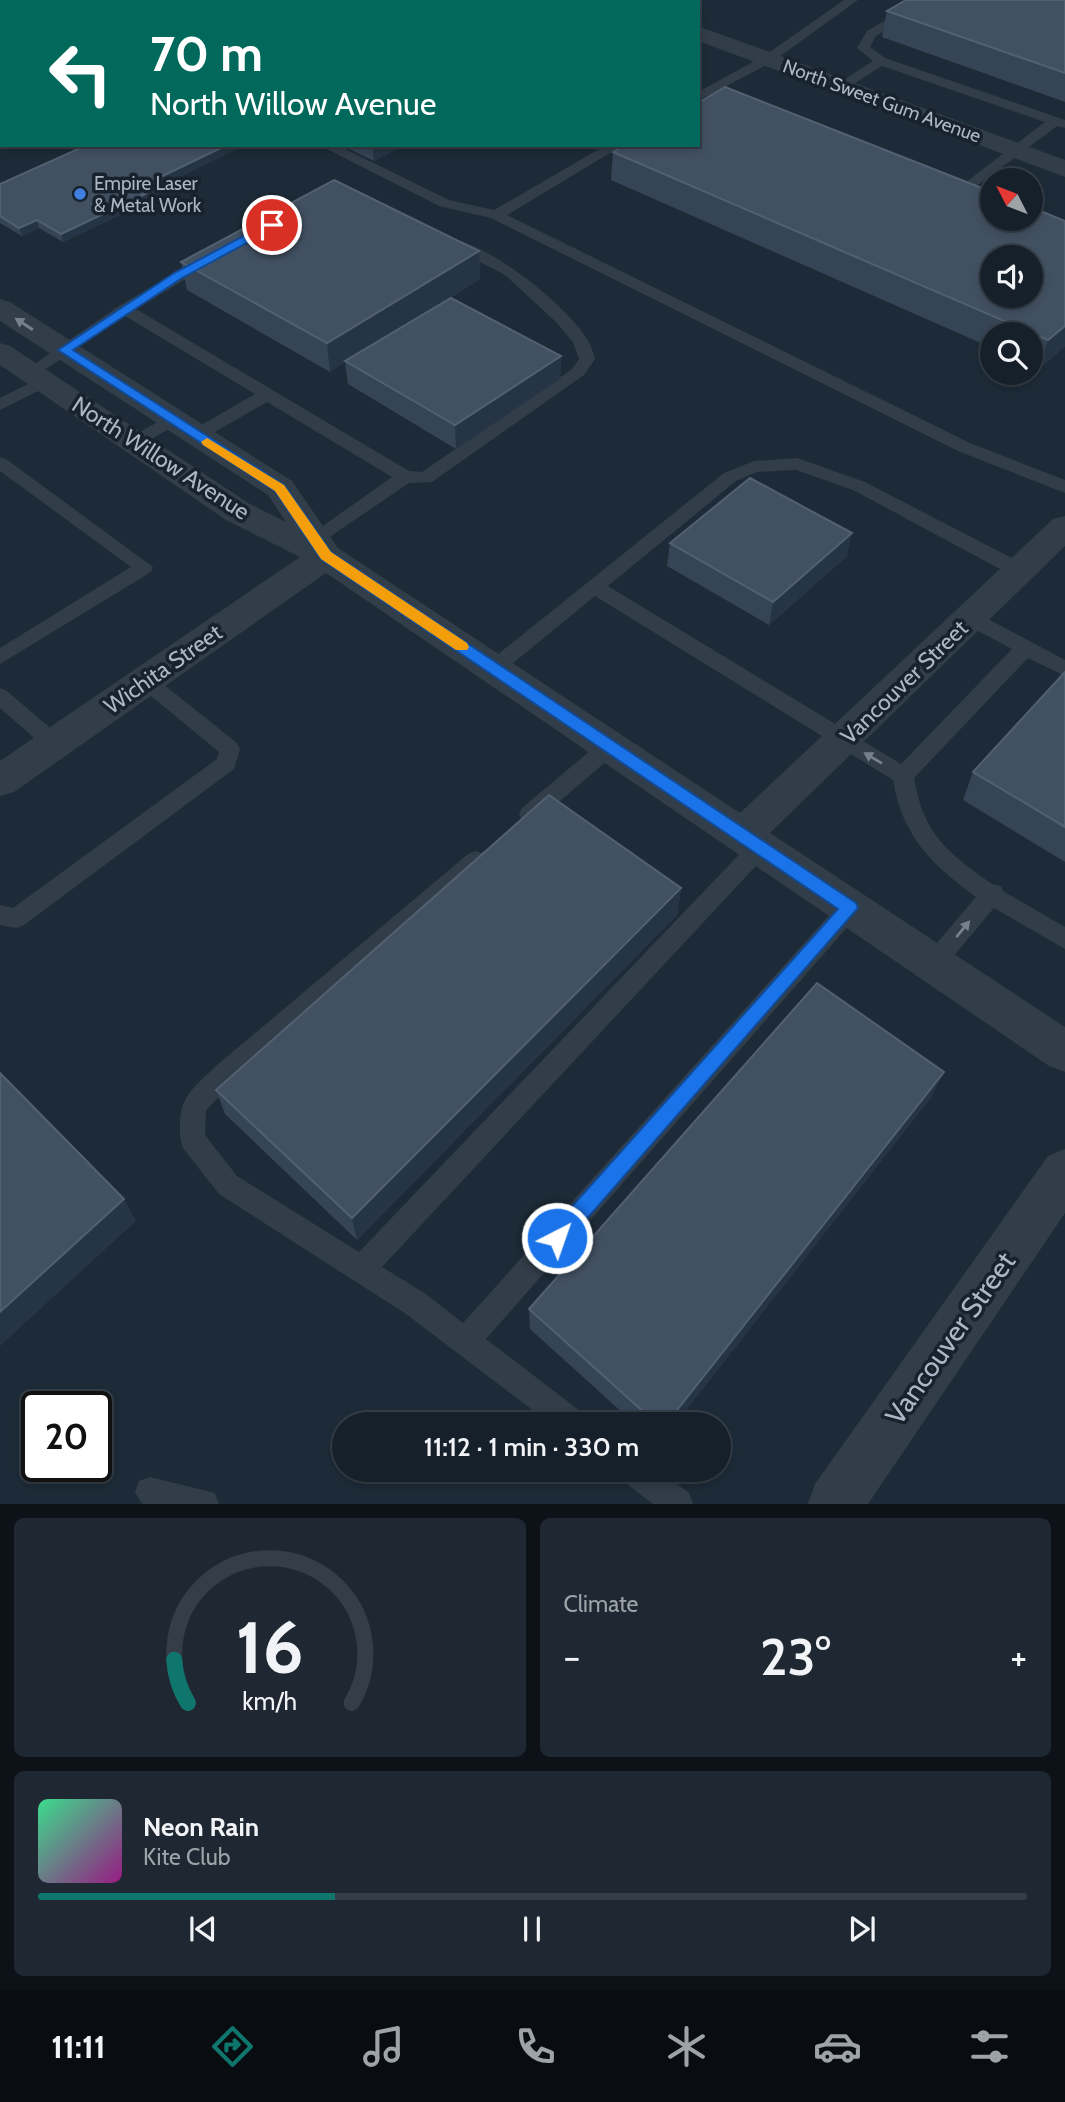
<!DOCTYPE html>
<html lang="en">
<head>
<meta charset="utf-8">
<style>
  body { margin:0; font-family:Cabin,sans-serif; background:#1f2832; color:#f1f3f6; height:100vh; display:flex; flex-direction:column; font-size:26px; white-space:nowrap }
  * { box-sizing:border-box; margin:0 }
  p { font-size:23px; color:#9ea3a8 }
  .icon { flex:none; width:38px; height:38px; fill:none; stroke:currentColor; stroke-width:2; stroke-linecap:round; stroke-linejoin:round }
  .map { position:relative; height:1504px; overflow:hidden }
  .side { display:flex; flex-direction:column; gap:14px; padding:14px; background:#0c1217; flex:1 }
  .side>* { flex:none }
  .guide { position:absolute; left:0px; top:0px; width:700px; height:147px; box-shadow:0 4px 10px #0003,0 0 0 2px #353e47; background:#00695c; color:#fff; overflow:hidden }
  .needle { width:46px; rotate:312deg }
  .tools { position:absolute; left:980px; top:168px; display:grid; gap:14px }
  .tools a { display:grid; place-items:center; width:63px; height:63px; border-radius:50%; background:#16202a; box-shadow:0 4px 10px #0003,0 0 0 2px #353e47; font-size:35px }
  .speed { position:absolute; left:21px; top:1391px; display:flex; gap:14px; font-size:35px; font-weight:700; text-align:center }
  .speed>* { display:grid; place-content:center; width:91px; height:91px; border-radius:50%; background:#16202a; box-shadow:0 4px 10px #0003,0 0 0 2px #353e47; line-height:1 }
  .speed .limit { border:4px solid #111; border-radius:10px; background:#fff; color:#111 }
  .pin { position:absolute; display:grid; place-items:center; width:60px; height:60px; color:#fff; margin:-30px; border:4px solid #fff; border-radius:50%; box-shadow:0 2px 7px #0007 }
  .me { position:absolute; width:77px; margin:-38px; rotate:41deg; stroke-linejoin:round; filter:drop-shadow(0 0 5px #0008) }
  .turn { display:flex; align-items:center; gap:24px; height:147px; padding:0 35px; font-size:32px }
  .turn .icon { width:91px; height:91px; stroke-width:2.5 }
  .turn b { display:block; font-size:49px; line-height:60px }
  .big { font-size:52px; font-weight:600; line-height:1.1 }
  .side .tile { flex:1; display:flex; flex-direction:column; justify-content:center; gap:10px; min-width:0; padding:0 24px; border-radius:10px; background:#1f2832 }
  .side .dial { align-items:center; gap:0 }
  .dial svg { height:182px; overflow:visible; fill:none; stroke:#353e47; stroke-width:7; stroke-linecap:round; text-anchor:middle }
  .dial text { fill:#f1f3f6; stroke:none }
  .song { display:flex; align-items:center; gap:21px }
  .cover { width:84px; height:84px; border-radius:10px; background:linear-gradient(135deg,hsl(150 70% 55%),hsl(310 70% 35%)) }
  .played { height:7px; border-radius:4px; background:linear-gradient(90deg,#0f766e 30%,#353e47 30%) }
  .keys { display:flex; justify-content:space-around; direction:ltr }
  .heat { display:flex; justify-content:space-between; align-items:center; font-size:38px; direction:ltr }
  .side .tiles { flex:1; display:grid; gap:14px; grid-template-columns:1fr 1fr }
  .tile:last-child { grid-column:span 2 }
  .trip { position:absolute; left:332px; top:1412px; width:399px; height:70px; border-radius:35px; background:#16202a; box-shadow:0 4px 10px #0003,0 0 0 2px #353e47; font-weight:600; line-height:70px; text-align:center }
  .dock { display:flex; height:112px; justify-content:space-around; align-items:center; background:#090d11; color:#9ea3a8 }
  .dock .icon { width:49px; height:49px }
  .dock .current { color:#0f766e }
  .dock b { font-size:32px; color:#f1f3f6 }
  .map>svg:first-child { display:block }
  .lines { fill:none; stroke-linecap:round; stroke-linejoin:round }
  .lane { fill:#313d49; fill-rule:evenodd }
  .street { fill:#313d49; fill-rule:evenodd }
  .secondary { fill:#3e4c5c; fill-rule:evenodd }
  .wall { fill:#354555 }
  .shaded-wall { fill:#263545 }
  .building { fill:#425162; stroke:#526171; stroke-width:2; fill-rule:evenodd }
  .oneway { fill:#74808e }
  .route { fill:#1a73e8; stroke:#114b97; stroke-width:2 }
  .slow { fill:#f59e0b }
  .shop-dot { fill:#3f7fe0; stroke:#17222d; stroke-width:2.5 }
  .labels { text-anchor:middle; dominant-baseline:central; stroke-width:7; stroke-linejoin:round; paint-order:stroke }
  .far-street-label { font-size:19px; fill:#abb7c6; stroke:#17222d }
  .far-poi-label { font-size:19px; fill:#abb7c6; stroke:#17222d; text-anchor:start }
  .street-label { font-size:23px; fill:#abb7c6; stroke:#17222d }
  .near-street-label { font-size:28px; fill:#abb7c6; stroke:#17222d }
</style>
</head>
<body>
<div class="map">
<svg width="1065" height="1504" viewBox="0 0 1065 1504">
  <rect width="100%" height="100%" fill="#1d2b38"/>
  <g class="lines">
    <g class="lane">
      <polygon points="15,0 30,0 31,2 16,2"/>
      <polygon points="844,0 858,0 772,62 698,101 698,92 764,56"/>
      <polygon points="920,0 934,0 876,36 870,47 885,58 1065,120 1065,128 1057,126 974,188 969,189 962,185 1045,122 882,66 845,89 835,89 834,86 873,61 857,48 867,31"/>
      <polygon points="0,101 2,101 2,110 0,109"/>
      <polygon points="319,145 337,145 449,200 494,210 606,145 623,145 507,215 970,443 1065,480 1065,493 958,451 491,218 439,206"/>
      <path d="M454,239c41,10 110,64 133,100 4,6 6,13 8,20l-11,16 -152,107 -23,1 -97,66h-14l-2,-4 96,-68 -125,-75 -64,37h-12l-3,-4 3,-4 64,-37 -130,-78 -88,59h-12l-2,-3 96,-66 83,-49h10l3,3 -3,3 -76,46 273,162 13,1 150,-103 7,-10 -6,-17 -17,-20 -51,-47 -56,-29 -2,-3z"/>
      <polygon points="44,376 50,377 52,381 50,385 0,410 0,398"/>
      <polygon points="172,414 180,419 178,423 141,446 129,446 126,442 129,438"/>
      <polygon points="0,457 6,459 153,567 151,572 0,664 0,648 131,567 0,471"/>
      <path d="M797,458l68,24 162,84 2,5 -2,5h-14l-160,-86 -57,-20 -39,2 -21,9 -128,105 293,178 111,-115 -49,-26 -3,-5 3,-5h14l88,47v16l-37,-18 -114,120c9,56 34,75 78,106l9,2 2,5 62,36v22l-71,-41 -53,63 -8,3 -8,-3 -4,-7 4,-7 51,-60c-44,-32 -74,-61 -83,-117l-298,-184 -94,77 -7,2 -7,-2 -3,-5 3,-5 237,-190 30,-12z"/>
      <polygon points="146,674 153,676 237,743 240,749 234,769 24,925 16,928 0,925 0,905 13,908 217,759 219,752 139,686 136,681 139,676"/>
      <polygon points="0,688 7,691 62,738 65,744 62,750 55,752 48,750 0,708"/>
      <polygon points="610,738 617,740 620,746 617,752 538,820 530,823 522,820 519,814 522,808 603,740"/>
      <path d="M760,838l8,3 3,6 -3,6 -386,414 44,27 37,29 379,-422 8,-3 8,3 3,7 -3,7 -372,424 98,75 4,10h-37l-145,-110 -187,-120 -36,-46c-4,-10 -3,-18 -3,-28 2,-27 18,-36 36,-54l252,-212 8,-3 8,3 3,6 -3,6 -250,216 -28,28 -1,25 32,41 122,76 393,-411z"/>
      <polygon points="619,1470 658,1470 689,1493 693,1504 653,1504 623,1481"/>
      <polygon points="150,1477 215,1493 219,1504 142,1504 135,1492 139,1481"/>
    </g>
    <g class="street">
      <polygon points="600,0 626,0 627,2 601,2"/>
      <polygon points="698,26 1065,160 1065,177 698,41"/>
      <polygon points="0,299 10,302 292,481 338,548 740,813 1053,519 1065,516 1065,546 770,833 1065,1027 1065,1072 1049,1066 326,573 14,792 0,796 0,761 300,557 226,520 0,365 0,343 10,346 250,504 286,522 268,495 0,321"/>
      <polygon points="1065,1149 1065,1213 868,1504 808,1504 815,1484 1048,1156"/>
    </g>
    <g class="secondary">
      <polygon points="257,0 283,0 256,2"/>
      <polygon points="0,107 2,107 0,122"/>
    </g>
  </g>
  <g class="wall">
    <polygon points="40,0 121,0 116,2 44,2"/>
    <polygon points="1065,0 1065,102 882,37 887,11"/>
    <polygon points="87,145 245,145 159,187 162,195 63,242 39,228 22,236 0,223 0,184"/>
    <polygon points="341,145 404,145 374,161"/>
    <polygon points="613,152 1065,221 1065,346 1039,369 1031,365 1031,334 992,334 992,348 611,180"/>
    <polygon points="479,251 480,279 421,316 561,356 560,379 456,449 348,384 345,362 330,372 187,290 181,262"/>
    <polygon points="670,543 847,556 769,625 667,566"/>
    <polygon points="1065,672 1065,862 963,800 973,772"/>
    <polygon points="681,888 677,915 357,1240 225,1114 216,1090"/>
    <polygon points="932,1096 675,1424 635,1424 530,1329 529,1309"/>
  </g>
  <g class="shaded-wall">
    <polygon points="100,0 121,0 116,2 96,2"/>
    <polygon points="227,145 245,145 152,190 150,182"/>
    <polygon points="372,145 404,145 374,161"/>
    <polygon points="160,187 162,195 63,242 61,234"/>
    <polygon points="37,220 39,228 22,236 19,228"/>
    <polygon points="479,251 480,279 330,372 327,343"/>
    <polygon points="1065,326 1065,346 1039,369 1048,340"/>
    <polygon points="561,356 560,379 456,449 455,425"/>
    <polygon points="852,533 847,556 769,625 773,602"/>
    <polygon points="681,888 677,915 357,1240 352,1218"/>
    <polygon points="944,1072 932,1096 675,1424 666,1424"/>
    <polygon points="124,1199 136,1221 0,1346 0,1312"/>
  </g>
  <g class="building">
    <polygon points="54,0 100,0 96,2 58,2"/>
    <polygon points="406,0 576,0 581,2 402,2"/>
    <polygon points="906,0 1065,0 1065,73 887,11"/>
    <path d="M725,87l267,105v27h39v-12l34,14v105l-17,14 -435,-188 12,-7h73v-42zM992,257h39v39h-39z"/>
    <polygon points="87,145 227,145 150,182 160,187 61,234 37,220 19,228 0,216 0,184"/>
    <polygon points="334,180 479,251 327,343 181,262"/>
    <polygon points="451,298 561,356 455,425 345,361"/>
    <polygon points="750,478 852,533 773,602 670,543"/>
    <polygon points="1065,672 1065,827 973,772"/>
    <polygon points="549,795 681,888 352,1218 216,1090"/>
    <polygon points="817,983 944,1072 666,1424 657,1424 529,1309"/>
    <polygon points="0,1073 124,1199 0,1312"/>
  </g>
  <defs><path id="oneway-solid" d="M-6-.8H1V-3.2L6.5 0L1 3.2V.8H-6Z" transform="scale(1.75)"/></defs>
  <g class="oneway">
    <use href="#oneway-solid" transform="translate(24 324) rotate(-147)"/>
    <use href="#oneway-solid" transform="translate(873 758) rotate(-149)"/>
    <use href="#oneway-solid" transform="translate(963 929) rotate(-50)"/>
  </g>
  <polygon class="route" points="272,221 276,222 276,227 182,278 73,350 284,485 331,552 856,903 858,908 564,1245 557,1248 550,1245 547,1238 550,1231 838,909 321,559 275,491 58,350 174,273"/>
  <polygon class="slow" points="207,438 284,485 331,552 467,643 469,647 467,650 456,650 321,559 275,491 203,445 201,442"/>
  <circle class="shop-dot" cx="80" cy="194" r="7"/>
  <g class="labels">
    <g class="far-street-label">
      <text transform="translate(882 101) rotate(20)">North Sweet Gum Avenue</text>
    </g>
    <g class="far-poi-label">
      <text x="94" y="183">Empire Laser<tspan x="94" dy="22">&amp; Metal Work</tspan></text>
    </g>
    <g class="street-label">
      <text transform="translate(161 458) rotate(33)">North Willow Avenue</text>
      <text transform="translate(163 669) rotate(-35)">Wichita Street</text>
      <text transform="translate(904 682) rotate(-44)">Vancouver Street</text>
    </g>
    <g class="near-street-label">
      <text transform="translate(950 1338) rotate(-55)">Vancouver Street</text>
    </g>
  </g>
</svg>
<div class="tools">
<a><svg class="needle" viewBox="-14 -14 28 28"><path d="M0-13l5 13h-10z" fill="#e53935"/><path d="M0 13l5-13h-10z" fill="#9ea3a8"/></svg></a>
<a><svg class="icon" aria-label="sound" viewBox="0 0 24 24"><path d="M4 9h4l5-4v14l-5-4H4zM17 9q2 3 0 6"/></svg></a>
<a><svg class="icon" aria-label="search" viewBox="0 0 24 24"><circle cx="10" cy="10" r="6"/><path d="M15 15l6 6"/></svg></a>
</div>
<div class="speed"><div class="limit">20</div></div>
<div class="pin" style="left:272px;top:225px;background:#d93025"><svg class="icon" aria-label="arrive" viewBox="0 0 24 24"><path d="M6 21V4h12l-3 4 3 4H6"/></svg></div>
<svg class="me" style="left:557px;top:1238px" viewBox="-20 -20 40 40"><circle r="17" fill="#1a73e8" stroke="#fff" stroke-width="3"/><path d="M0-11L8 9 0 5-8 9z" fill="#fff"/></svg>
<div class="trip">11:12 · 1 min · 330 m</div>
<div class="guide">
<div class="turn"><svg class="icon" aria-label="left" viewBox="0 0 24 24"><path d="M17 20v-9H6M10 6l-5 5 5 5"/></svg><div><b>70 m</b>North Willow Avenue</div></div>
</div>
</div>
<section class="side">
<div class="tiles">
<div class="tile dial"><svg viewBox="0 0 100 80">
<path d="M14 69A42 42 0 1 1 86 69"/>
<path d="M14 69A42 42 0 0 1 8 50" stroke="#0f766e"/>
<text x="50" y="56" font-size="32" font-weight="700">16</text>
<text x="50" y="72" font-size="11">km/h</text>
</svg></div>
<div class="tile"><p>Climate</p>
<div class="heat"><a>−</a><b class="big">23°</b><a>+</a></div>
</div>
<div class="tile">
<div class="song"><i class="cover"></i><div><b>Neon Rain</b><p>Kite Club</p></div></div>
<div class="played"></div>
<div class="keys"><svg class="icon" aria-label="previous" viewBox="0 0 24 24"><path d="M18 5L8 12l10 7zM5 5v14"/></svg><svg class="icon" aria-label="pause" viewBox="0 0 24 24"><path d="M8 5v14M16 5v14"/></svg><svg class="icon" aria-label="next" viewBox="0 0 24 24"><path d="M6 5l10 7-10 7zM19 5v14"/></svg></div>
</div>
</div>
</section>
<nav class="dock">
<b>11:11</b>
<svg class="icon current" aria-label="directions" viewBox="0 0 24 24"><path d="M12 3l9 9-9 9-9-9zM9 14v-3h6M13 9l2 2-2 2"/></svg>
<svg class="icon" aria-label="music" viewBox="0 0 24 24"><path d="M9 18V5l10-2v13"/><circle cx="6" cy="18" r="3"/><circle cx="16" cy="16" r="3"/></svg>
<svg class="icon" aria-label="phone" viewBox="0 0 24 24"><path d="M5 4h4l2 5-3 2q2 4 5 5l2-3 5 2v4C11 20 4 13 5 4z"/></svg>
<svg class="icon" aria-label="climate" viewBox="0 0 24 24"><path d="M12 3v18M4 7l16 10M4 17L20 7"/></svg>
<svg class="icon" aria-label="car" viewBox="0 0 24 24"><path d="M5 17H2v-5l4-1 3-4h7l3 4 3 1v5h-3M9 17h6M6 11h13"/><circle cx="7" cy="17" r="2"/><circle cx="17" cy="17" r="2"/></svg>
<svg class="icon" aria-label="filters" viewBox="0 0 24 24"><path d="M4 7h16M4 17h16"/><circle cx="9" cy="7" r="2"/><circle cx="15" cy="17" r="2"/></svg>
</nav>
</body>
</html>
